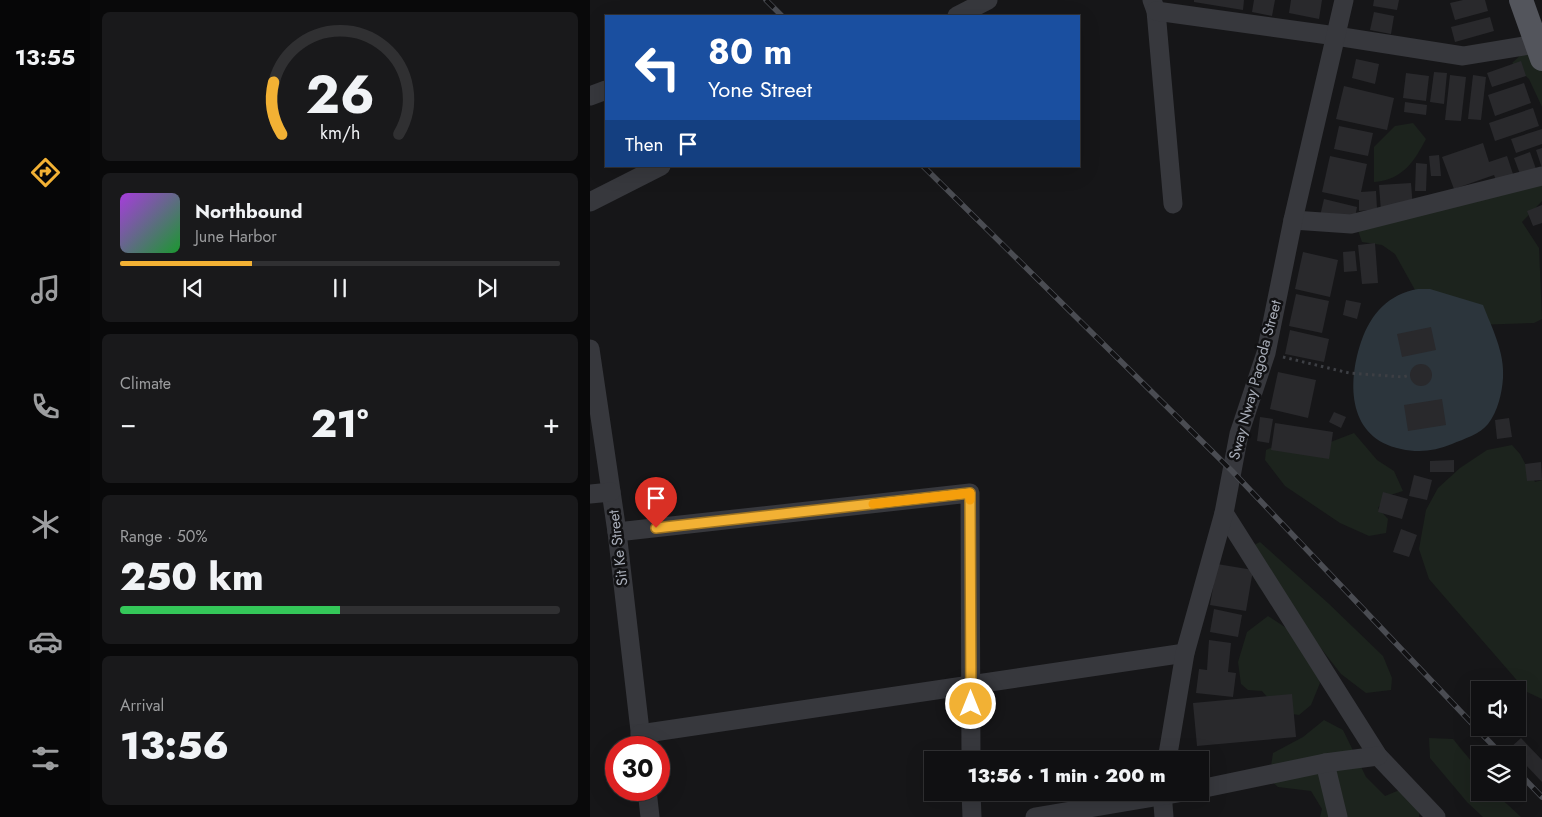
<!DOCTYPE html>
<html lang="en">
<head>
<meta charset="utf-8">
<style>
  body { margin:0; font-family:Jost,sans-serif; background:#19191b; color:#f1f3f6; height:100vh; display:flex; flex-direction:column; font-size:19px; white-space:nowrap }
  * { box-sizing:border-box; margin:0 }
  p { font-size:16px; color:#9c9d9f }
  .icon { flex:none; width:28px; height:28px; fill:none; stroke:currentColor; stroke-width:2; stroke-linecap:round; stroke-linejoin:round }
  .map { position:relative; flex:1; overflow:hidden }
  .panel { display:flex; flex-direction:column; gap:12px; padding:12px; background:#09090a; width:500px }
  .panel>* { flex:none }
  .top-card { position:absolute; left:15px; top:15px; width:475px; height:152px; border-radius:0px; box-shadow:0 5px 20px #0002,0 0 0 1px #303032; background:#1a4fa0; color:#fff; overflow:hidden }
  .buttons { position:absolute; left:881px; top:681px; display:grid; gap:10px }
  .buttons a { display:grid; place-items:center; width:55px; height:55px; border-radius:0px; background:#101012; box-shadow:0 5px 20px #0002,0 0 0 1px #303032; font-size:25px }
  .speed { position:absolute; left:15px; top:736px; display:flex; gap:10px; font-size:25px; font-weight:700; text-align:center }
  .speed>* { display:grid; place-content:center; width:65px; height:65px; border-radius:50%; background:#101012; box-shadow:0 5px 20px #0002,0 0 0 1px #303032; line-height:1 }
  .speed .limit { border:8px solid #d22; background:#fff; color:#111 }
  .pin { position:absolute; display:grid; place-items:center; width:42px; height:42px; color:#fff; margin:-51px -21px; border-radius:50% 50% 50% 0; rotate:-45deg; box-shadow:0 0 5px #0007 }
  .pin .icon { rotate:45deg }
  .me { position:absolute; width:55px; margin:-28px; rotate:0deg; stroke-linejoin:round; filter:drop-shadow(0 0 4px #0008) }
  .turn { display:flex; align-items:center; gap:18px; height:105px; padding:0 20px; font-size:22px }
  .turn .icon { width:65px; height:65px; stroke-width:2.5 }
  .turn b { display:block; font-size:35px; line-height:42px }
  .then { display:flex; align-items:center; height:48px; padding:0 20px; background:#0003; gap:10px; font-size:19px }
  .big { font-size:38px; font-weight:800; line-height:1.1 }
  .panel .widget { flex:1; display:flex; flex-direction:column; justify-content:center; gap:8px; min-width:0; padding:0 18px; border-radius:8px; background:#19191b }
  .panel .dial { align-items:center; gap:0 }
  .dial svg { height:130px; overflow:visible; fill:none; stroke:#303032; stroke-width:7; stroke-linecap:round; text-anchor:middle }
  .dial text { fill:#f1f3f6; stroke:none }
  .song { display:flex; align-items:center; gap:15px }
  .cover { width:60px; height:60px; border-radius:8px; background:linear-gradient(135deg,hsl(280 70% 55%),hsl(130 70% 35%)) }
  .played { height:5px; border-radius:2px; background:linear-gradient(90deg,#f2b134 30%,#303032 30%) }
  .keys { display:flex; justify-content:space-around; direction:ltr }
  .heat { display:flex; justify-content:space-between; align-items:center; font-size:28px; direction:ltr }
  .charge { height:8px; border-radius:4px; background:linear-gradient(90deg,#34c759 50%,#303032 0) }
  .trip { position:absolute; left:334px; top:751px; width:285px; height:50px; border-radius:0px; background:#101012; box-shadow:0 5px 20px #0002,0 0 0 1px #303032; font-weight:800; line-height:50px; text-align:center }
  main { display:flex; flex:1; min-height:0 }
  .tabs { display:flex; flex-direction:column; width:90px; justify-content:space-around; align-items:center; background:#060607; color:#9c9d9f }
  .tabs .icon { width:35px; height:35px }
  .tabs .active { color:#f2b134 }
  .tabs b { font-size:22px; color:#f1f3f6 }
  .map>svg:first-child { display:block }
  .green { fill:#1c231d }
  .water { fill:#2c353c }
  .building { fill:#29292c }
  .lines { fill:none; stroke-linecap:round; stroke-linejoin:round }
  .path { stroke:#3d3f44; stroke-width:3; stroke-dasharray:2.5 4; stroke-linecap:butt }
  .minor { stroke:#37383d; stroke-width:19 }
  .major { stroke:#53555c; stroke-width:24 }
  .rail-casing { stroke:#4a4c52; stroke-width:5.5 }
  .rail { stroke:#111113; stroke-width:4; stroke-dasharray:11; stroke-linecap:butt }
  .route-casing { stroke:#9d7322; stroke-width:12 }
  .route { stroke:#f2b134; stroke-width:9 }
  .slow { stroke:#f59e0b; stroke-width:9 }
  .labels { text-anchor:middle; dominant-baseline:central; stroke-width:5; stroke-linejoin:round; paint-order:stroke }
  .street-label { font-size:15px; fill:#a8adb8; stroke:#111113 }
</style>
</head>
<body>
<main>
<nav class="tabs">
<b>13:55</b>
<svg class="icon active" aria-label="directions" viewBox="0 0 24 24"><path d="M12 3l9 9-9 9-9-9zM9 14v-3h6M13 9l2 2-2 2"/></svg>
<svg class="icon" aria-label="music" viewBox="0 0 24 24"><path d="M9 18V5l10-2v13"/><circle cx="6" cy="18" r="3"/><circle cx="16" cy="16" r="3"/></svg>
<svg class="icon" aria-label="phone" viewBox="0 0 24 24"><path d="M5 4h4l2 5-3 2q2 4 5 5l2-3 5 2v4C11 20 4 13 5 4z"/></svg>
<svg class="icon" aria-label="climate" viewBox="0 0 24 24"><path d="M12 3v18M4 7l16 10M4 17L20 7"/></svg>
<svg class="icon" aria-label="car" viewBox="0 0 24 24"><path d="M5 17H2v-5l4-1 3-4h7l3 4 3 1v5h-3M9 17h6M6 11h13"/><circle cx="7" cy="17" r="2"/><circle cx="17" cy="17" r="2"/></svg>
<svg class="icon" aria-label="filters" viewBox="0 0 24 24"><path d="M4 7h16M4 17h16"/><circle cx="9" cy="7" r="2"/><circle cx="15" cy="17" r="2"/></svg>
</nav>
<section class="panel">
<div class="widget dial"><svg viewBox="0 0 100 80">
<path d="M14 69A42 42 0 1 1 86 69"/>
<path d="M14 69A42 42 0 0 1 9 37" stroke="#f2b134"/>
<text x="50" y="56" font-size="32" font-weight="700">26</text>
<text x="50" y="72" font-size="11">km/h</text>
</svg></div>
<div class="widget">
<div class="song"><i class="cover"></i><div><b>Northbound</b><p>June Harbor</p></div></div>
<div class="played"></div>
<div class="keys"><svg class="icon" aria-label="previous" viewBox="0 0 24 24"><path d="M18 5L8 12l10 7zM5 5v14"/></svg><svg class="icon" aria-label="pause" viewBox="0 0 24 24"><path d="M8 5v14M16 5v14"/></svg><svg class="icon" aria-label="next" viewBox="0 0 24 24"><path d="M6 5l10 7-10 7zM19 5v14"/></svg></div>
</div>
<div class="widget"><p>Climate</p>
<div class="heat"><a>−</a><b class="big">21°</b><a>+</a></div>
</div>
<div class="widget"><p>Range · 50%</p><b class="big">250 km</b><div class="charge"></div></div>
<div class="widget"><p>Arrival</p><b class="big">13:56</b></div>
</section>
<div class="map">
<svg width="952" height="817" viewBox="0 0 952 817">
  <rect width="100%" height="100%" fill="#161618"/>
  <g class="green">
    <polygon points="935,51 952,62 952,107 939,79 922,63"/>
    <path d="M823,123l13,16c-12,23 -24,41 -52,43v-35l21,-21z"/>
    <polygon points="952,167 952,201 932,222 949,248 952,319 944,323 885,325 830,299 805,254 792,245 772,242 766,225"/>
    <polygon points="764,433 787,460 804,471 813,491 797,496 788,508 798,519 796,533 779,536 750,523 695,486 675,460 676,450 689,444 725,448"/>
    <polygon points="922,445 930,454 945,482 952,480 952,699 937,692 839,579 829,549 836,510 848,488 870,468 897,450"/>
    <polygon points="670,542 738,603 793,656 802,678 801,690 776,693 751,674 719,633 669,587 660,571 654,550"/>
    <polygon points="678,616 701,631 725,665 730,683 721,705 709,715 690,712 672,691 658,690 651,684 648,662 657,632"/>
    <polygon points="734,720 753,730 776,777 795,796 812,789 832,788 829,817 730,817 732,809 721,791 688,787 679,779 683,753 713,737"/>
    <polygon points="839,738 863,739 890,772 890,792 905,793 931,817 893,817 877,802 840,758"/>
  </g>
  <path class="water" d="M828,289h12l53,16c9,23 22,48 20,73 -1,15 -5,33 -15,46 -8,10 -24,15 -36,20 -17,7 -33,9 -51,5 -53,-11 -54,-65 -40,-107 10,-29 28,-48 57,-53z"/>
  <g class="building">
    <polygon points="604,0 654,0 653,10 604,2"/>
    <polygon points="664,0 685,0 682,16 662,12"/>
    <polygon points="701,0 732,0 729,19 699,13"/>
    <polygon points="784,0 809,0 807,10 783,6"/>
    <polygon points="873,0 895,0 898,11 865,20 860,3"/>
    <polygon points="784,12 804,16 801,34 780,30"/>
    <polygon points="900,17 904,31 865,42 861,27"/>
    <polygon points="766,59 789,64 785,84 762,78"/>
    <polygon points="931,61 936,76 902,87 897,73"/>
    <polygon points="844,72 857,73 854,104 840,102"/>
    <polygon points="816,73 839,76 836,101 813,98"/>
    <polygon points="860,75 876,77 871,121 855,120"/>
    <polygon points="883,75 896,77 891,120 878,119"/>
    <polygon points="934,83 941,103 905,116 898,95"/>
    <polygon points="754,86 804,98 797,130 746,119"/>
    <polygon points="815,102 837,105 836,115 814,112"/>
    <polygon points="943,108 949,126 905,141 899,123"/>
    <polygon points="749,126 783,133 778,156 744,149"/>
    <polygon points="952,129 952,144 926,153 921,139"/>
    <polygon points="893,143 899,162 917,156 923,174 906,180 904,175 864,189 852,157"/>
    <polygon points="952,148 952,168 946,150"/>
    <polygon points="940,152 946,169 930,174 924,158"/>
    <polygon points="849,155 851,176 841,176 839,156"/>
    <polygon points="740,156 777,164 771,192 786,191 787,209 769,211 769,200 732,192"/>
    <polygon points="826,163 837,164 836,191 825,191"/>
    <polygon points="821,183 823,209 791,211 789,185"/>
    <polygon points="734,199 767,207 764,223 730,216"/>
    <polygon points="952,205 952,223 943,226 937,211"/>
    <polygon points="785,243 788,283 772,284 768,245"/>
    <polygon points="765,251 767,271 754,272 753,252"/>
    <polygon points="713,252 748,260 740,297 705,289"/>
    <polygon points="706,294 739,301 732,333 699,326"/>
    <polygon points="756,300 771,303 767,319 753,315"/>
    <polygon points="841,327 846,350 812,357 807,334"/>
    <polygon points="700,330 739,339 734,362 695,354"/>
    <circle cx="831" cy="375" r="11"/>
    <polygon points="688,372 726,380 718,418 680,409"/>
    <polygon points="852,399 856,425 818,431 814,405"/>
    <polygon points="744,412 756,417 751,428 739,422"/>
    <polygon points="670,417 683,419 679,443 667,441"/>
    <polygon points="919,418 922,437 907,439 905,420"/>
    <polygon points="685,423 743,432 739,459 681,450"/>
    <polygon points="864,460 864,472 840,472 840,461"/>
    <polygon points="951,462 952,480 937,481 935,464"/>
    <polygon points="824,475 842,480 837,500 819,496"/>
    <polygon points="793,492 818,499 812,519 788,512"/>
    <polygon points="811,529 827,535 819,557 803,552"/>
    <polygon points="627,564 663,570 656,611 620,605"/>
    <polygon points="624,609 652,615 648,637 620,632"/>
    <polygon points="619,640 641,643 638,672 646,673 643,697 606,693 609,669 617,670"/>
    <polygon points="702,694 706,737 607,746 603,703"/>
    <polygon points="931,738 952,760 952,782 920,748"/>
  </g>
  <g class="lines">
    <polyline class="path" points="693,357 759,373 813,377 820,375"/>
    <g class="minor">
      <polyline points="562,0 566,11 583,204"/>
      <polyline points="566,11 746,36 873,56 952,43"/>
      <polyline points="367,16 398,0"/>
      <polyline points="0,96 16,90"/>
      <polyline points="0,202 71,166"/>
      <polyline points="703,220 761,224 952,176"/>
      <polyline points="0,349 27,532 52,748"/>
      <polyline points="0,494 21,492"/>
      <polyline points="634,513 788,756 846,817"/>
      <polyline points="27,532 380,493 381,760"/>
      <polyline points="50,734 595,653"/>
      <polyline points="577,760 595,653 634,513 649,434 676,353 703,220 754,0"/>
      <polyline points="735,763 748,817"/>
      <polyline points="610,789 735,763 788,756"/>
      <polyline points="57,790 60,817"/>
      <polyline points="381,792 382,817"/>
      <polyline points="572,792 574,817"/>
      <polyline points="445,817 594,792"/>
    </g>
    <polyline class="major" points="931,0 952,59"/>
    <defs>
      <g id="rail">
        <polyline points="176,0 192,16"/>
        <polyline points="333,166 642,471 912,755"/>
        <polyline points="928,772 952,797"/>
      </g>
    </defs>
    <use href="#rail" class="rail-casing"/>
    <use href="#rail" class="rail"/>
  </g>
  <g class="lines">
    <defs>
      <polyline id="route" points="66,528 380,493 381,704"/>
    </defs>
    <use href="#route" class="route-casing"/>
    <use href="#route" class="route"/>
    <polyline class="slow" points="283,504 380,493 380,500"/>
  </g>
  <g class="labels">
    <g class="street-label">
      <text transform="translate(665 380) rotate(-75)">Sway Nway Pagoda Street</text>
      <text transform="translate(28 548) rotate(-97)">Sit Ke Street</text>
    </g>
  </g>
</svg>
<div class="buttons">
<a><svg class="icon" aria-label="sound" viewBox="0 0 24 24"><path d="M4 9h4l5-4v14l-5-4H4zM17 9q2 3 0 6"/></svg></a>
<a><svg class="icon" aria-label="layers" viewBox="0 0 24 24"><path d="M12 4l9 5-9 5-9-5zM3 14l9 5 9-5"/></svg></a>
</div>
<div class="speed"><div class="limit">30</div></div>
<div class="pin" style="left:66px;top:528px;background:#d93025"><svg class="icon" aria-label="arrive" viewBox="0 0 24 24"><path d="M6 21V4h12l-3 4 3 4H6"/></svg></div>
<svg class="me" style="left:381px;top:704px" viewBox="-20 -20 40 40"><circle r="17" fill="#f2b134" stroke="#fff" stroke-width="3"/><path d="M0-11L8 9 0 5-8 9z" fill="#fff"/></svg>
<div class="trip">13:56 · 1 min · 200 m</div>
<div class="top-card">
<div class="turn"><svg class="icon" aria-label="left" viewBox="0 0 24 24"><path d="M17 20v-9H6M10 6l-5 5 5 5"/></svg><div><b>80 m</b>Yone Street</div></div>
<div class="then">Then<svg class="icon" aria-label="arrive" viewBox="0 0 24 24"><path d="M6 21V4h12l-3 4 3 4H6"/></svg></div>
</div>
</div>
</main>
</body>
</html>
